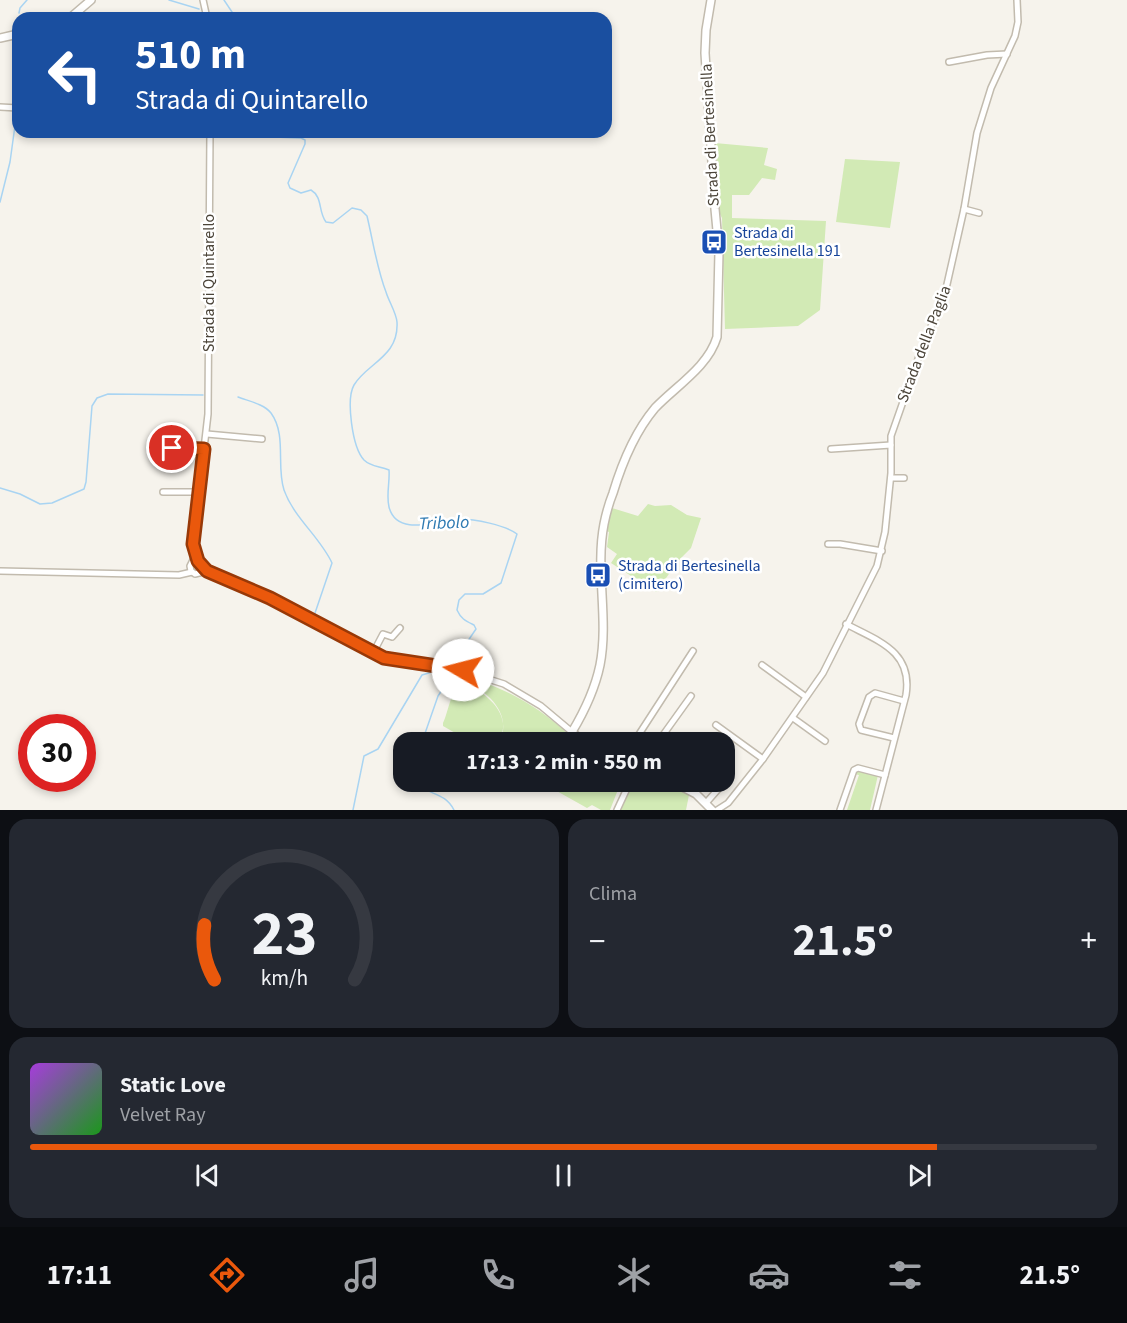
<!DOCTYPE html>
<html lang="it">
<head>
<meta charset="utf-8">
<style>
  body { margin:0; font-family:"Source Sans 3",sans-serif; background:#242831; color:#f1f3f6; height:100vh; display:flex; flex-direction:column; font-size:22px; white-space:nowrap }
  * { box-sizing:border-box; margin:0 }
  p { font-size:20px; color:#9ea1a6 }
  .icon { flex:none; width:33px; height:33px; fill:none; stroke:currentColor; stroke-width:2; stroke-linecap:round; stroke-linejoin:round }
  .map { position:relative; height:810px; overflow:hidden }
  .panel { display:flex; flex-direction:column; gap:9px; padding:9px; background:#0d0f14; flex:1 }
  .panel>* { flex:none }
  .top-card { position:absolute; left:12px; top:12px; width:600px; height:126px; border-radius:18px; box-shadow:0 3px 9px #0003; background:#1a4fa0; color:#fff; overflow:hidden }
  .speed { position:absolute; left:18px; top:714px; display:flex; gap:12px; font-size:30px; font-weight:700; text-align:center }
  .speed>* { display:grid; place-content:center; width:78px; height:78px; border-radius:50%; background:#171b24; box-shadow:0 3px 9px #0003; line-height:1 }
  .speed .limit { border:9px solid #d22; background:#fff; color:#111 }
  .pin { position:absolute; display:grid; place-items:center; width:51px; height:51px; color:#fff; margin:-26px; border:3px solid #fff; border-radius:50%; box-shadow:0 2px 6px #0007 }
  .me { position:absolute; width:66px; margin:-33px; rotate:278deg; stroke-linejoin:round; filter:drop-shadow(0 0 4px #0008) }
  .turn { display:flex; align-items:center; gap:21px; height:126px; padding:0 24px; font-size:27px }
  .turn .icon { width:78px; height:78px; stroke-width:2.5 }
  .turn b { display:block; font-size:42px; line-height:51px }
  .big { font-size:45px; font-weight:700; line-height:1.1 }
  .panel .tile { flex:1; display:flex; flex-direction:column; justify-content:center; gap:9px; min-width:0; padding:0 21px; border-radius:18px; background:#242831 }
  .panel .dial { align-items:center; gap:0 }
  .dial svg { height:156px; overflow:visible; fill:none; stroke:#363941; stroke-width:7; stroke-linecap:round; text-anchor:middle }
  .dial text { fill:#f1f3f6; stroke:none }
  .song { display:flex; align-items:center; gap:18px }
  .cover { width:72px; height:72px; border-radius:9px; background:linear-gradient(135deg,hsl(280 70% 55%),hsl(120 70% 35%)) }
  .played { height:6px; border-radius:3px; background:linear-gradient(90deg,#ea580c 85%,#363941 85%) }
  .keys { display:flex; justify-content:space-around; direction:ltr }
  .heat { display:flex; justify-content:space-between; align-items:center; font-size:33px; direction:ltr }
  .panel .tiles { flex:1; display:grid; gap:9px; grid-template-columns:1fr 1fr }
  .tile:last-child { grid-column:span 2 }
  .trip { position:absolute; left:393px; top:732px; width:342px; height:60px; border-radius:18px; background:#171b24; box-shadow:0 3px 9px #0003; font-weight:700; line-height:60px; text-align:center }
  .tab-bar { display:flex; height:96px; justify-content:space-around; align-items:center; background:#090b0e; color:#9ea1a6 }
  .tab-bar .icon { width:42px; height:42px }
  .tab-bar .active { color:#ea580c }
  .tab-bar b { font-size:27px; color:#f1f3f6 }
  .map>svg:first-child { display:block }
  .green { fill:#d2eab5 }
  .lines { fill:none; stroke-linecap:round; stroke-linejoin:round }
  .stream { stroke:#a9d4f2; stroke-width:1.5 }
  .minor-casing { stroke:#c2bbae; stroke-width:8 }
  .tertiary-casing { stroke:#c2bbae; stroke-width:10 }
  .minor { stroke:#fff; stroke-width:5 }
  .tertiary { stroke:#fff; stroke-width:7 }
  .route-casing { stroke:#983908; stroke-width:15 }
  .route { stroke:#ea580c; stroke-width:10 }
  .labels { text-anchor:middle; dominant-baseline:central; stroke-width:5; stroke-linejoin:round; paint-order:stroke }
  .street-label { font-size:16px; fill:#4b4439; stroke:#fff }
  .transit-label { font-size:16px; fill:#164399; stroke:#fff; text-anchor:start }
  .water-label { font-size:18px; font-style:italic; fill:#2e7ab2; stroke:#fff }
</style>
</head>
<body>
<div class="map">
<svg width="1127" height="810" viewBox="0 0 1127 810">
  <rect width="100%" height="100%" fill="#f6f3ec"/>
  <g class="green">
    <polygon points="715,143 768,148 764,165 777,169 775,180 762,178 749,195 732,195 732,218 826,221 820,310 798,326 725,329 722,218 716,206"/>
    <polygon points="845,159 900,162 890,228 836,222"/>
    <polygon points="648,504 655,506 671,505 687,515 701,518 691,548 679,560 656,592 611,563 617,554 607,547 609,532 606,531 612,508 638,516"/>
    <path d="M455,675c43,8 82,30 113,59l-4,8h-64c12,-29 -11,-51 -38,-61l-1,-3z"/>
    <path d="M461,684c18,3 40,21 42,39 1,7 -2,13 -5,19h-27l-28,-16v-3c6,-12 7,-32 18,-39z"/>
    <polygon points="858,770 878,775 870,810 847,810 859,775 854,774"/>
    <polygon points="546,782 621,782 610,810 601,810 592,805 587,808 546,785"/>
    <polygon points="629,782 664,782 689,795 686,810 615,810"/>
  </g>
  <g class="lines">
    <g class="stream">
      <polyline points="169,0 199,9"/>
      <polyline points="224,0 236,18"/>
      <polyline points="19,13 20,8 27,0"/>
      <polyline points="18,107 18,101"/>
      <path d="M268,132l1,4 4,1 28,1 4,2v4l-17,39 2,5 11,5 10,-3c12,7 7,22 15,32l7,1 19,-15 9,2 6,6c6,25 10,53 19,76 3,10 10,20 11,30 2,35 -30,41 -43,63 -8,14 -2,62 10,75 7,7 16,6 25,10 1,12 -3,25 0,37 8,31 49,13 70,12 16,0 46,6 58,15l-16,49 -18,11h-18l-6,6 -2,10c4,9 9,11 17,15l2,4 -17,25 -6,13"/>
      <polyline points="0,202 10,162 17,111"/>
      <path d="M238,397c10,4 26,7 33,16 16,22 5,53 13,77 10,28 36,47 48,73l-18,53"/>
      <polyline points="0,488 20,494 40,504 52,503 84,489 86,482 92,406 97,398 108,394 203,395"/>
      <polyline points="422,742 438,696 448,681 451,672"/>
      <path d="M416,782c12,14 28,9 38,28"/>
      <polyline points="353,810 364,756 378,749 422,675 432,672 448,673"/>
    </g>
    <defs>
      <g id="minor">
        <polyline points="203,0 207,18"/>
        <polyline points="949,62 987,55 1007,54"/>
        <polyline points="0,107 18,108"/>
        <polyline points="193,132 210,134"/>
        <polyline points="210,132 208,414 193,544 198,561 210,573 270,598 384,658 463,671 504,684 541,706 572,732"/>
        <polyline points="964,209 979,213"/>
        <polyline points="207,434 262,439"/>
        <polyline points="172,448 204,449"/>
        <polyline points="831,449 891,445"/>
        <polyline points="891,478 904,478"/>
        <polyline points="163,492 199,492"/>
        <polyline points="828,544 840,544 882,551"/>
        <polyline points="195,556 190,566 191,571 195,574 207,571"/>
        <polyline points="0,571 179,575 192,572"/>
        <path d="M846,624c32,17 67,27 60,71l-30,115"/>
        <polyline points="373,653 383,634 392,637 400,628"/>
        <polyline points="762,665 806,697"/>
        <polyline points="793,718 825,741"/>
        <polyline points="716,725 763,759"/>
        <polyline points="662,737 671,742"/>
        <polyline points="894,738 861,730 859,724 869,697 875,693 904,701"/>
        <polyline points="634,742 693,651"/>
        <polyline points="658,742 691,696"/>
        <polyline points="706,803 720,787"/>
        <polyline points="617,810 630,782"/>
        <polyline points="717,810 728,803 763,759 823,673 877,566 885,532 891,473 891,436 925,339 943,302 964,209 977,133 991,88 1015,36 1018,22 1017,0"/>
        <polyline points="840,810 854,770 858,768 885,775"/>
      </g>
      <g id="tertiary">
        <polyline points="70,18 91,0"/>
        <polyline points="0,38 18,34"/>
        <path d="M583,742l-11,-10c12,-20 23,-43 28,-67 9,-46 -5,-95 4,-141 2,-10 5,-21 9,-31 9,-30 21,-60 42,-85 21,-22 53,-41 62,-71l2,-85 -4,-43 -10,-156 1,-23 5,-30"/>
        <polyline points="673,782 696,794 712,810"/>
      </g>
    </defs>
    <use href="#minor" class="minor-casing"/>
    <use href="#tertiary" class="tertiary-casing"/>
    <use href="#minor" class="minor"/>
    <use href="#tertiary" class="tertiary"/>
  </g>
  <g class="lines">
    <defs>
      <polyline id="route" points="172,448 204,449 193,544 198,561 207,571 270,598 384,658 463,670"/>
    </defs>
    <use href="#route" class="route-casing"/>
    <use href="#route" class="route"/>
  </g>
  <defs>
    <symbol id="bus-square" viewBox="-11 -11 22 22"><rect x="-9" y="-9" width="18" height="18" rx="4" fill="#1a4fb4" stroke="#fff"/><path d="M-5-6H5V4H4V6H2V4H-2V6H-4V4H-5ZM-3.5-4V0h7V-4ZM-3.5 1.2v1.5H-2V1.2ZM2 1.2v1.5H3.5V1.2Z" fill="#fff"/></symbol>
  </defs>
  <g fill-rule="evenodd">
    <use href="#bus-square" x="699" y="227" width="30" height="30"/>
    <use href="#bus-square" x="583" y="560" width="30" height="30"/>
  </g>
  <g class="labels">
    <g class="street-label">
      <text transform="translate(710 135) rotate(-93)">Strada di Bertesinella</text>
      <text transform="translate(209 283) rotate(-90)">Strada di Quintarello</text>
      <text transform="translate(924 344) rotate(-69)">Strada della Paglia</text>
    </g>
    <g class="transit-label">
      <text x="734" y="233">Strada di<tspan x="734" dy="18">Bertesinella 191</tspan></text>
      <text x="618" y="566">Strada di Bertesinella<tspan x="618" dy="18">(cimitero)</tspan></text>
    </g>
    <g class="water-label">
      <text transform="translate(444 523) rotate(-2)">Tribolo</text>
    </g>
  </g>
</svg>
<div class="speed"><div class="limit">30</div></div>
<div class="pin" style="left:172px;top:448px;background:#d93025"><svg class="icon" aria-label="arrive" viewBox="0 0 24 24"><path d="M6 21V4h12l-3 4 3 4H6"/></svg></div>
<svg class="me" style="left:463px;top:670px" viewBox="-20 -20 40 40"><circle r="19" fill="#fff"/><path d="M0-13L10 11 0 6-10 11z" fill="#ea580c"/></svg>
<div class="trip">17:13 · 2 min · 550 m</div>
<div class="top-card">
<div class="turn"><svg class="icon" aria-label="left" viewBox="0 0 24 24"><path d="M17 20v-9H6M10 6l-5 5 5 5"/></svg><div><b>510 m</b>Strada di Quintarello</div></div>
</div>
</div>
<section class="panel">
<div class="tiles">
<div class="tile dial"><svg viewBox="0 0 100 80">
<path d="M14 69A42 42 0 1 1 86 69"/>
<path d="M14 69A42 42 0 0 1 9 41" stroke="#ea580c"/>
<text x="50" y="56" font-size="32" font-weight="700">23</text>
<text x="50" y="72" font-size="11">km/h</text>
</svg></div>
<div class="tile"><p>Clima</p>
<div class="heat"><a>−</a><b class="big">21.5°</b><a>+</a></div>
</div>
<div class="tile">
<div class="song"><i class="cover"></i><div><b>Static Love</b><p>Velvet Ray</p></div></div>
<div class="played"></div>
<div class="keys"><svg class="icon" aria-label="previous" viewBox="0 0 24 24"><path d="M18 5L8 12l10 7zM5 5v14"/></svg><svg class="icon" aria-label="pause" viewBox="0 0 24 24"><path d="M8 5v14M16 5v14"/></svg><svg class="icon" aria-label="next" viewBox="0 0 24 24"><path d="M6 5l10 7-10 7zM19 5v14"/></svg></div>
</div>
</div>
</section>
<nav class="tab-bar">
<b>17:11</b>
<svg class="icon active" aria-label="directions" viewBox="0 0 24 24"><path d="M12 3l9 9-9 9-9-9zM9 14v-3h6M13 9l2 2-2 2"/></svg>
<svg class="icon" aria-label="music" viewBox="0 0 24 24"><path d="M9 18V5l10-2v13"/><circle cx="6" cy="18" r="3"/><circle cx="16" cy="16" r="3"/></svg>
<svg class="icon" aria-label="phone" viewBox="0 0 24 24"><path d="M5 4h4l2 5-3 2q2 4 5 5l2-3 5 2v4C11 20 4 13 5 4z"/></svg>
<svg class="icon" aria-label="climate" viewBox="0 0 24 24"><path d="M12 3v18M4 7l16 10M4 17L20 7"/></svg>
<svg class="icon" aria-label="car" viewBox="0 0 24 24"><path d="M5 17H2v-5l4-1 3-4h7l3 4 3 1v5h-3M9 17h6M6 11h13"/><circle cx="7" cy="17" r="2"/><circle cx="17" cy="17" r="2"/></svg>
<svg class="icon" aria-label="filters" viewBox="0 0 24 24"><path d="M4 7h16M4 17h16"/><circle cx="9" cy="7" r="2"/><circle cx="15" cy="17" r="2"/></svg>
<b>21.5°</b>
</nav>
</body>
</html>
